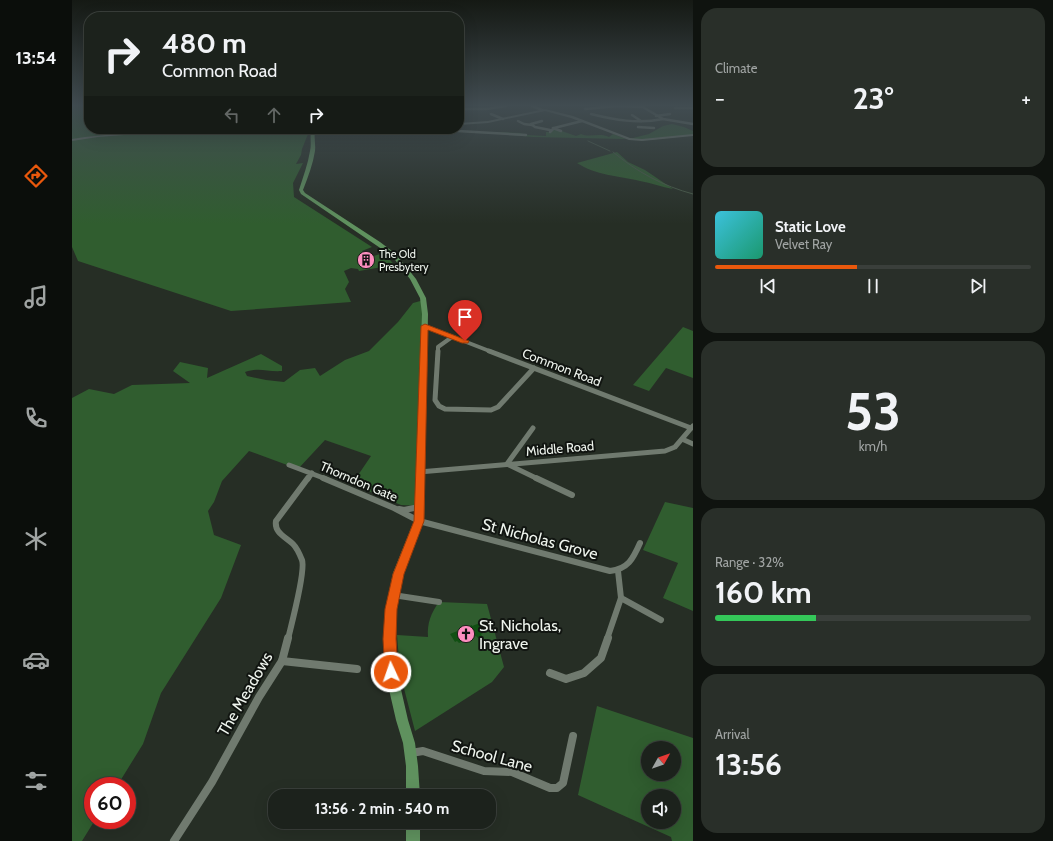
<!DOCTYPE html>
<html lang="en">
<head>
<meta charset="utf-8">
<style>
  body { margin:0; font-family:Cabin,sans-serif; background:#292f29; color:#f1f3f6; height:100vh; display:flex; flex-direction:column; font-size:15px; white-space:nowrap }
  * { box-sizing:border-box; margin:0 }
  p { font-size:13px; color:#a0a4a3 }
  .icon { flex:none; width:22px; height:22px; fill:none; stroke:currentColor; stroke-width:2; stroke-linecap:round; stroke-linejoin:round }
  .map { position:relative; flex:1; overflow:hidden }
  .panel { display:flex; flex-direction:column; gap:8px; padding:8px; background:#0f130f; width:360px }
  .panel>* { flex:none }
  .hud { position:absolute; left:12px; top:12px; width:380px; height:122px; border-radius:16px; box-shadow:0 4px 16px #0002,0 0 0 1px #3a3f3b; background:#1c221c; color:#f1f3f6; overflow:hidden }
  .needle { width:26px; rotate:50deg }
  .fabs { position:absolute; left:569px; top:741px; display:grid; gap:8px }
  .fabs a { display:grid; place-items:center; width:40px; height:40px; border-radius:50%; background:#1c221c; box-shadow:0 4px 16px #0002,0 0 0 1px #3a3f3b; font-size:20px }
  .speed { position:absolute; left:12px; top:777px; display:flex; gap:8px; font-size:20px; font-weight:700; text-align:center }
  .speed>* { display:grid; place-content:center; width:52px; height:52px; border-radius:50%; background:#1c221c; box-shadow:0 4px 16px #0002,0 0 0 1px #3a3f3b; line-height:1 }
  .speed .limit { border:6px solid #d22; background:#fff; color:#111 }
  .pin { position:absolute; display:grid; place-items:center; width:34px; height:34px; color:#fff; margin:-41px -17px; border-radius:50% 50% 50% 0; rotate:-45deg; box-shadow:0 0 4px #0007 }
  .pin .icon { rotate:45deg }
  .me { position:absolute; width:44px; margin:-22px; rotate:357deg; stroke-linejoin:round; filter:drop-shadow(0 0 3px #0008) }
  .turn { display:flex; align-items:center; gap:14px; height:84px; padding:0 12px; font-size:18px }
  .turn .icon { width:52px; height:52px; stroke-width:2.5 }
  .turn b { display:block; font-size:28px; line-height:34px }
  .lanes { display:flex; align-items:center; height:38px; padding:0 12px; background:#0003; justify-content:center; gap:20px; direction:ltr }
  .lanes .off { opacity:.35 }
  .big { font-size:30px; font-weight:800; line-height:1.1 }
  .panel .widget { flex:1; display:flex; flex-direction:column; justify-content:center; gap:6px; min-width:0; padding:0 14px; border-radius:16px; background:#292f29 }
  .panel .dial { align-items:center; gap:0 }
  .dial b { font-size:52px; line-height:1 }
  .song { display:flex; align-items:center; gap:12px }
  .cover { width:48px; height:48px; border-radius:6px; background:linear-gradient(135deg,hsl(190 70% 55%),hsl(160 70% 35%)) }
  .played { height:4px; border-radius:2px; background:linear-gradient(90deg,#ea580c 45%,#3a3f3b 45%) }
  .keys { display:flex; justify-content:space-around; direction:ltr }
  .heat { display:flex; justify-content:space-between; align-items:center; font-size:22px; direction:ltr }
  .charge { height:6px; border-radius:3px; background:linear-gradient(90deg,#34c759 32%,#3a3f3b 0) }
  .trip { position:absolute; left:196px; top:789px; width:228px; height:40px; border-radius:16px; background:#1c221c; box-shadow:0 4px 16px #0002,0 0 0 1px #3a3f3b; font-weight:800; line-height:40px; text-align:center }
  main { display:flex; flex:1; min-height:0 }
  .tabs { display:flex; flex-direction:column; width:72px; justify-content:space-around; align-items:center; background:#0b0e0b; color:#a0a4a3 }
  .tabs .icon { width:28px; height:28px }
  .tabs .on { color:#ea580c }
  .tabs b { font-size:18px; color:#f1f3f6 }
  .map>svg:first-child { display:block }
  .green { fill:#305d2f; fill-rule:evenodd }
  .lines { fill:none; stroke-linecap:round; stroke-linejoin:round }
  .stream { stroke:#485a47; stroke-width:1 }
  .building { fill:#115013 }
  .street-far4 { stroke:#707a6f; stroke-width:2.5 }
  .street-far3 { stroke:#707a6f; stroke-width:4 }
  .street-far2 { stroke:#707a6f; stroke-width:5 }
  .street-far1 { stroke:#707a6f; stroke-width:6 }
  .street { stroke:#707a6f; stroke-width:8 }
  .secondary { fill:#707a6f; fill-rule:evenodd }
  .primary { fill:#5f915e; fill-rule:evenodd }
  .route { fill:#ea580c; stroke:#983908 }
  .labels { text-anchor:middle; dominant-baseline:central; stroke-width:4; stroke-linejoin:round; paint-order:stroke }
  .far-poi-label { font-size:11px; fill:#eff5ee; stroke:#111511; text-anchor:start }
  .street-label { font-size:13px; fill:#eff5ee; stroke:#111511 }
  .near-street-label { font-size:16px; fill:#eff5ee; stroke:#111511 }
  .near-poi-label { font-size:16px; fill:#eff5ee; stroke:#111511; text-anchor:start }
</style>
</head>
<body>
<main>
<nav class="tabs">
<b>13:54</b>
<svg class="icon on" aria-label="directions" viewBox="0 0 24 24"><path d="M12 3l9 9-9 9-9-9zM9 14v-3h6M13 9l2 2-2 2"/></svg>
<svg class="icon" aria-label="music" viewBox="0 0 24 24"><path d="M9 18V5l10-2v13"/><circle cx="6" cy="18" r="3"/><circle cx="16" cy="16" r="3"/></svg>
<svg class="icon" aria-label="phone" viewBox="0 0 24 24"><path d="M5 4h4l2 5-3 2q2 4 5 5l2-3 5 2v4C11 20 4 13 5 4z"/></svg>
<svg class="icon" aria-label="climate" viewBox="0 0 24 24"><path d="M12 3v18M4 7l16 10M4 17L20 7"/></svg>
<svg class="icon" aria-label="car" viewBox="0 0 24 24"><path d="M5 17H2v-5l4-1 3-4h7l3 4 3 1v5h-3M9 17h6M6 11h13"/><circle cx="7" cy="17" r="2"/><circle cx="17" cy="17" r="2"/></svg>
<svg class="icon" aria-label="filters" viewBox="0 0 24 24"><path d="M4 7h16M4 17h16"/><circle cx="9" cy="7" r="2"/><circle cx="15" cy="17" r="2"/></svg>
</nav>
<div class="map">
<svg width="621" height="841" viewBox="0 0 621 841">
  <rect width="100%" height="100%" fill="#262e25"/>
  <g class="green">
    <polygon points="0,106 17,106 17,129 137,129 136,133 139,129 238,129 230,149 229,155 224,164 231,163 221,183 222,197 300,247 290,251 298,257 312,253 325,268 319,269 316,266 287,271 286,269 279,268 272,271 277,282 273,289 279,302 159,311 6,261 0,247"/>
    <polygon points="600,124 612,127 621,131 621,135 578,140 557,139 577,134 591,126"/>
    <path d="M481,128l23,8 5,-2c9,4 19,-2 28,3l4,-3 13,5 -93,-2 -22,-2 -16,-3 25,1 6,2 20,1v-4h4z"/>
    <path d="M545,152l11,10 17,8 28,19c-11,-2 -22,-6 -33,-8 -21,-5 -45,-6 -63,-18z"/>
    <path d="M352,300l-5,206 -18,-1 -49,-21 19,-28 -46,-16 -27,29 -49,-18 -27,30 -8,21 -6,9 6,24 27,10 -20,53 -60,95 -18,51 -26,42h-24v34h2l-13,21h-10v-443l17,-9 25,5 18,-9 58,-2 -17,-12 7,-9 28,6 -1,10 54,-24 21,12v5c-16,1 -22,-4 -37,1l2,4 19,4 18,2 16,-12 15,-2 5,8 25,-16 24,-9 29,-29 15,-19z"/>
    <polygon points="611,327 621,331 621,378 594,368 577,391 561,385"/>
    <polygon points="593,502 621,508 621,611 591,598 606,563 571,550"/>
    <path d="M367,602l48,2 17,63 -12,15 -77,49 -15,-58 -3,-38 31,2c-1,-14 3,-24 11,-35z"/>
    <path d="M525,706l96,32v103h-21l-1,-4 -93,-42zM576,748h26v26h-26zM576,796h26v26h-26z"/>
  </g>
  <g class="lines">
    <g class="stream">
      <polyline points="516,141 538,151"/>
      <path d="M541,152c24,20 50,34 80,42"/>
    </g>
  </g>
  <polygon class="building" points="408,623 413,632 409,634 410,636 406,638 404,636 387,643 385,641 383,642 378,634 400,625 400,626"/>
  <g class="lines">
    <g class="street-far4">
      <polyline points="460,106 470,110"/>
      <polyline points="545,106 569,107"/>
      <polyline points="569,106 591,119 621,124"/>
      <polyline points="603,108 621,108"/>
      <polyline points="387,109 414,109 434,106"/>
      <polyline points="513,109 545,106"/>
      <polyline points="419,114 431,119"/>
      <path d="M519,114c24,6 47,10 72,5"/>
      <polyline points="560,115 569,121"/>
      <polyline points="584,116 598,114"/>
      <polyline points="446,121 452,124 460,125"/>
      <polyline points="470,121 459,124 463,127 478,130"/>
      <polyline points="566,127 582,128"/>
      <polyline points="481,128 489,131"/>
      <polyline points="383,129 386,131 454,135"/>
      <polyline points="478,132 482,128 510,121"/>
    </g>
    <g class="street-far3">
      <polyline points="353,326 420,352"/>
      <polyline points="366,352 366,347 380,337"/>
    </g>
    <g class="street-far2">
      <polyline points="366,351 363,400 367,406 373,409 419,410 426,407 462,368"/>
      <polyline points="417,351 619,428"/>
      <polyline points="461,428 435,464 466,479"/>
      <polyline points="610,439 621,444"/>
      <polyline points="217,465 254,479"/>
      <polyline points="347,472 593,451 603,447 621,426"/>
      <polyline points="236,479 240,473"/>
    </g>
    <g class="street-far1">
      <path d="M251,478l71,30 25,13 191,50c18,-2 23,-12 30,-28"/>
      <polyline points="464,478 500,495"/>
      <polyline points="327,509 332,510 347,507"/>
      <polyline points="321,595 367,602"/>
      <polyline points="549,598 589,620"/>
      <path d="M216,639c3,-13 18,-68 14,-79 -2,-5 -5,-12 -9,-16 -7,-7 -19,-11 -17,-23l32,-43"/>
      <polyline points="535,639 549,598 546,571"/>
    </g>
    <g class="street">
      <polyline points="210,661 285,669"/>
      <polyline points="478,673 494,679 512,673 529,658 536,638"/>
      <polyline points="339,753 351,751 412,771 440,772 478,788 485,788 491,783 501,736"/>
      <polyline points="102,841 140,782 187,697 210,661 216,638"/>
    </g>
    <g class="secondary">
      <polygon points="473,109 501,116 558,138 570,139 621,134 621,136 570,141 557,140 499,118 473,111 416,123 387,125 387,123 416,121"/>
      <polygon points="97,129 106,129 91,132 26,137 0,141 0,139 13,137"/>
    </g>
    <g class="primary">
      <path d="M240,129h4c-3,7 0,14 -1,22 -2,13 -7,26 -12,39l2,3 75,49 16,12 20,25 10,19 2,16 -4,207 -21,52 -7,36v30l1,33 11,48 7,23 3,23 2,30h-14v-30l-3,-23 -7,-23 -11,-48 -1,-33 2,-30 7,-36 21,-52 8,-207 -2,-16 -10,-19 -18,-23 -91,-62 -2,-4c4,-13 9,-26 11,-39 2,-8 -1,-15 2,-22z"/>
      <rect x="334" y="822" width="14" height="19"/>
    </g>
  </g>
  <linearGradient id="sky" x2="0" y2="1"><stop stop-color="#151914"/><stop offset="0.47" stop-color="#414c51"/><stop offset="1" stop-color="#414c51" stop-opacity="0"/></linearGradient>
  <rect width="621" height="224" fill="url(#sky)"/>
  <polygon class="route" points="353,324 397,341 396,343 390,343 356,330 352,521 332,574 325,609 324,639 326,672 324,676 319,678 315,676 313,672 311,639 313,609 321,574 342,521 349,326"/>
  <defs>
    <symbol id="building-disc" viewBox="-11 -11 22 22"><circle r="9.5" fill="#fd8ebf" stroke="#111511"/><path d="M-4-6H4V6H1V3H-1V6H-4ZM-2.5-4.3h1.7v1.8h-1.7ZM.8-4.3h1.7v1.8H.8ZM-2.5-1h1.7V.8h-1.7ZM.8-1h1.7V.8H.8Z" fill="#111"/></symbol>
    <symbol id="church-disc" viewBox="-11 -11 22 22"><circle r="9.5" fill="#fd8ebf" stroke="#111511"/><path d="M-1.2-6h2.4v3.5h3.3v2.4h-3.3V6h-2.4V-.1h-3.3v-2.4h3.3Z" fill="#111"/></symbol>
  </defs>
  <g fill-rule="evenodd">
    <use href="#building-disc" x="284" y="250" width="20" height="20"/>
    <use href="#church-disc" x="384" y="624" width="20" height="20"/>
  </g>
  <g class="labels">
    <g class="far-poi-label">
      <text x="307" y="254">The Old<tspan x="307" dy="13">Presbytery</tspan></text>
    </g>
    <g class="street-label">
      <text transform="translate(490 367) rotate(21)">Common Road</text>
      <text transform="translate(488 448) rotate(-5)">Middle Road</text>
      <text transform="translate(287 481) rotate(23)">Thorndon Gate</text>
    </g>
    <g class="near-street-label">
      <text transform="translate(468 539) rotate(15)">St Nicholas Grove</text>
      <text transform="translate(173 694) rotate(-60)">The Meadows</text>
      <text transform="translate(420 756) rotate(15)">School Lane</text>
    </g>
    <g class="near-poi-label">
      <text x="407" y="625">St. Nicholas,<tspan x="407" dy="18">Ingrave</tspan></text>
    </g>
  </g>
</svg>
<div class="fabs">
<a><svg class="needle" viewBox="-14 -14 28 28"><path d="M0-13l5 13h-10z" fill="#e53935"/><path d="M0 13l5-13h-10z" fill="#a0a4a3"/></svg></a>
<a><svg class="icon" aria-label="sound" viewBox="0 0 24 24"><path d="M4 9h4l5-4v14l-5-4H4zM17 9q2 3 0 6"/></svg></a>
</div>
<div class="speed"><div class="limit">60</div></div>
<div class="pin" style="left:393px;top:341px;background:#d93025"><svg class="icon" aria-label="arrive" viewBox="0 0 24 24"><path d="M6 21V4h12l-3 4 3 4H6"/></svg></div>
<svg class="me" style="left:319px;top:672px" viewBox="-20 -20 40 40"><circle r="17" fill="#ea580c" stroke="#fff" stroke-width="3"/><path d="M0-11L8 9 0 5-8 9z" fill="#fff"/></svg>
<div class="trip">13:56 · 2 min · 540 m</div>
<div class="hud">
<div class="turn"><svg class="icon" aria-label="right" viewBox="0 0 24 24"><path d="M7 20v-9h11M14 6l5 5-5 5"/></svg><div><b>480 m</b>Common Road</div></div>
<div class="lanes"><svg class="icon off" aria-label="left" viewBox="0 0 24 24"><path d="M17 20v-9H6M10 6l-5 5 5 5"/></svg><svg class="icon off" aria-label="ahead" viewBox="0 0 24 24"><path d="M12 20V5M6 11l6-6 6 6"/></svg><svg class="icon" aria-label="right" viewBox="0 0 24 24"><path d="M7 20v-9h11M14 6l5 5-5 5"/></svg></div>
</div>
</div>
<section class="panel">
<div class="widget"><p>Climate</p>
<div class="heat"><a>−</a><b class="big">23°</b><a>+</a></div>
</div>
<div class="widget">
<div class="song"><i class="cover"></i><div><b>Static Love</b><p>Velvet Ray</p></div></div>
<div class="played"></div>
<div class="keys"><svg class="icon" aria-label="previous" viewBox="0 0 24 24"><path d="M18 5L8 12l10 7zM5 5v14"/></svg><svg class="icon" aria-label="pause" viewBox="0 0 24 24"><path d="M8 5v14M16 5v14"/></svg><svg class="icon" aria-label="next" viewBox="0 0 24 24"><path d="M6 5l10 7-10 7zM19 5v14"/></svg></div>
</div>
<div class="widget dial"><b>53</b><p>km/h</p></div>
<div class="widget"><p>Range · 32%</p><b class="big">160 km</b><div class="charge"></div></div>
<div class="widget"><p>Arrival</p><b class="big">13:56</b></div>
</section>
</main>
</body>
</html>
